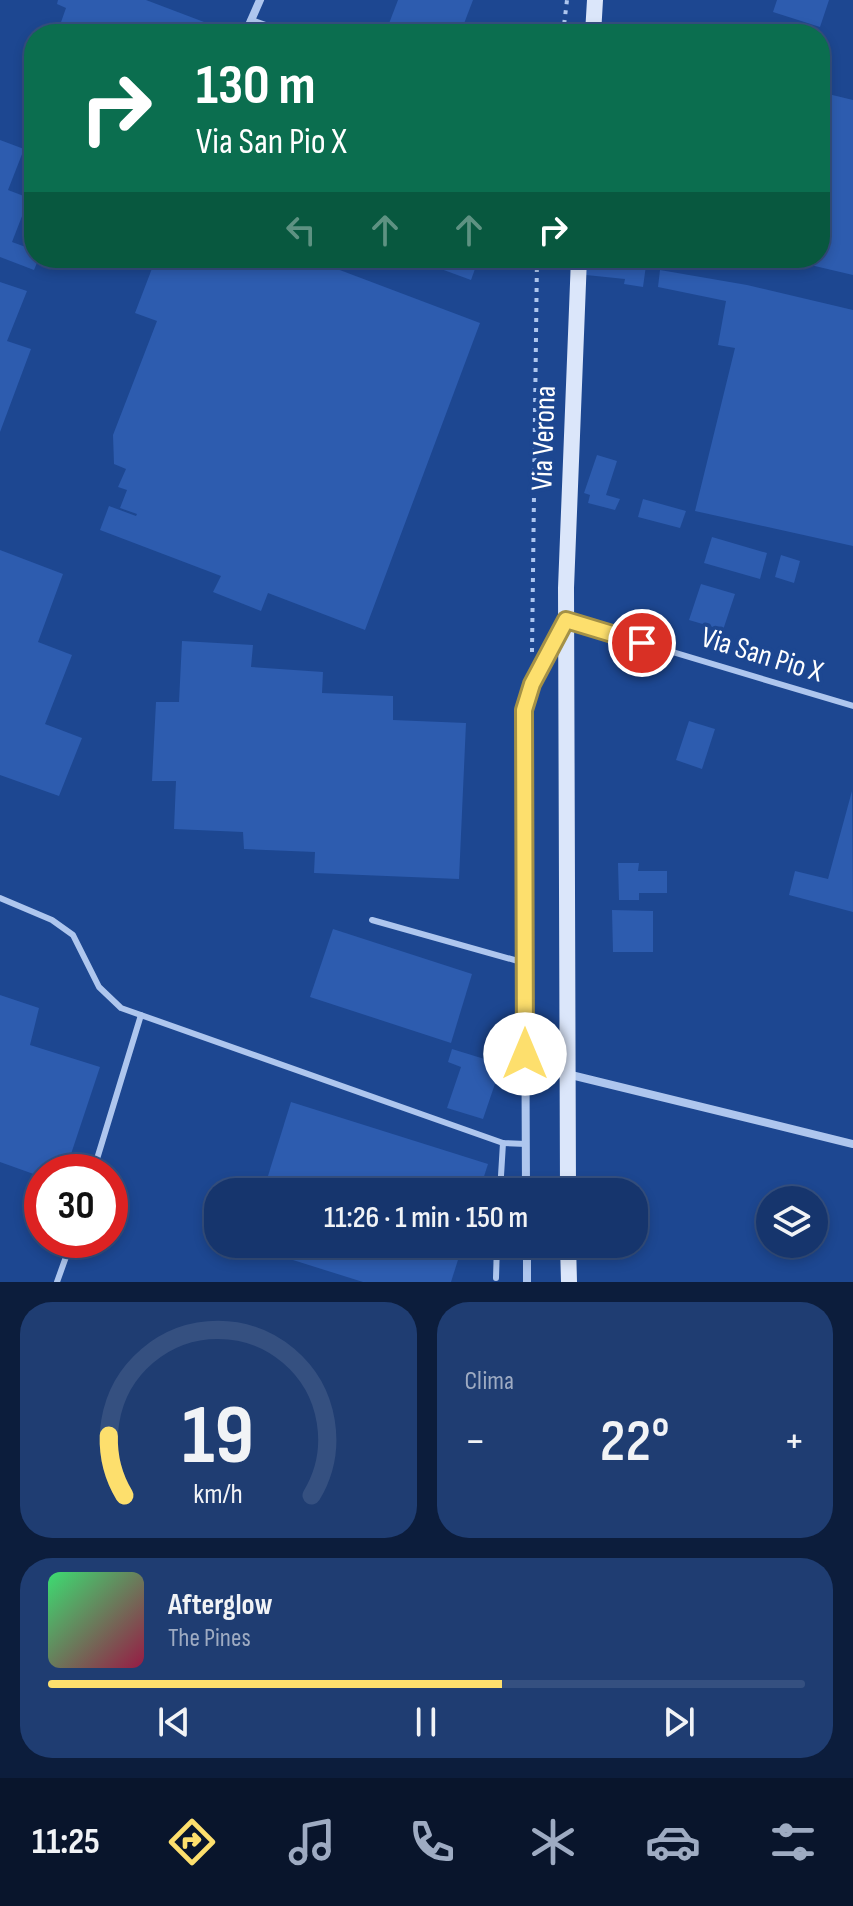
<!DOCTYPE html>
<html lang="it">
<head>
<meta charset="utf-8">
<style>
  body { margin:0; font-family:"Sofia Sans Condensed",sans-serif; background:#1f3d72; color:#f1f3f6; height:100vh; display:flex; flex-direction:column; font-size:30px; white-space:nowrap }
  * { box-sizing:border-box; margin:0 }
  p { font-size:26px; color:#9eabc2 }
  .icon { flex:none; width:44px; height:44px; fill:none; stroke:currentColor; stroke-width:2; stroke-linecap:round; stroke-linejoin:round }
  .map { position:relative; height:1282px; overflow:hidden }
  .details { display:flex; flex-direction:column; gap:20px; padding:20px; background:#0c1d3c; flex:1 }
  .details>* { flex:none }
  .guide { position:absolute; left:24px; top:24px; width:806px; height:244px; border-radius:32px; box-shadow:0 4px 12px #0003,0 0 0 2px #355080; background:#0b6e4f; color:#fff; overflow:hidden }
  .buttons { position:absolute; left:756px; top:1186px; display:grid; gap:16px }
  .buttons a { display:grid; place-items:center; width:72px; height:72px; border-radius:50%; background:#16356d; box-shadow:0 4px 12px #0003,0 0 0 2px #355080; font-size:40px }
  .speed { position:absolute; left:24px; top:1154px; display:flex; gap:16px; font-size:40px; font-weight:700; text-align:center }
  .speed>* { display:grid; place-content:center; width:104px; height:104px; border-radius:50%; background:#16356d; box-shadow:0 4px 12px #0003,0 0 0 2px #355080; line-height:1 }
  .speed .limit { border:12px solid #d22; background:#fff; color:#111 }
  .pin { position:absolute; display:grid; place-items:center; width:68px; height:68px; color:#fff; margin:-34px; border:4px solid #fff; border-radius:50%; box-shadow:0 2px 8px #0007 }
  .me { position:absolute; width:88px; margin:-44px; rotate:0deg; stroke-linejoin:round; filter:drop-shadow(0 0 6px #0008) }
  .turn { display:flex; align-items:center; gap:28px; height:168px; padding:0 40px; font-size:36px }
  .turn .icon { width:104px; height:104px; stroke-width:2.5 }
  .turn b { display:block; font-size:56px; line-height:68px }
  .lanes { display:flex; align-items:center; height:76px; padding:0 40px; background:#0003; justify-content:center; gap:40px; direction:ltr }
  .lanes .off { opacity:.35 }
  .big { font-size:60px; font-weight:600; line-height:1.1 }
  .details .widget { flex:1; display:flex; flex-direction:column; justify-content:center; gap:12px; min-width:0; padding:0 28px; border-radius:32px; background:#1f3d72 }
  .details .dial { align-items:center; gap:0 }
  .dial svg { height:208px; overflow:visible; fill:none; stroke:#355080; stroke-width:7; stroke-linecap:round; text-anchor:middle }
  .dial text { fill:#f1f3f6; stroke:none }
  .song { display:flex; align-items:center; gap:24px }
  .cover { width:96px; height:96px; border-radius:12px; background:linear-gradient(135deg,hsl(140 70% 55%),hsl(340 70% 35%)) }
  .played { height:8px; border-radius:4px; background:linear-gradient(90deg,#fddf6d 60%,#355080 60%) }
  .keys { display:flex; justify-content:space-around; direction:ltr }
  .heat { display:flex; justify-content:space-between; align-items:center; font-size:44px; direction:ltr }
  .details .tiles { flex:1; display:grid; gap:20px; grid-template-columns:1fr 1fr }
  .widget:last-child { grid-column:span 2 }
  .trip { position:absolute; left:204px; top:1178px; width:444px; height:80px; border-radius:32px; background:#16356d; box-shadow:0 4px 12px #0003,0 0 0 2px #355080; font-weight:600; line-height:80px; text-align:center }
  .dock { display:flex; height:128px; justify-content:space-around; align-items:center; background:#09152c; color:#9eabc2 }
  .dock .icon { width:56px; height:56px }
  .dock .active { color:#fddf6d }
  .dock b { font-size:36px; color:#f1f3f6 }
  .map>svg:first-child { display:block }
  .building { fill:#2d5caf }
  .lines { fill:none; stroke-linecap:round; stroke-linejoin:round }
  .path { stroke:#aec6ee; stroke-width:4; stroke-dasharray:4 6; stroke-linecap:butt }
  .lane { stroke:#aec6ee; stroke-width:6 }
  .street { stroke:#aec6ee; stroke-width:8 }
  .secondary { stroke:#dbe6fa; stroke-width:16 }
  .route-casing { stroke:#a49147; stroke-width:20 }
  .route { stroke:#fddf6d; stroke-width:14 }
  .labels { text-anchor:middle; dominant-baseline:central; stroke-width:8; stroke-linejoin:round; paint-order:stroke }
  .street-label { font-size:30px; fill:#fff; stroke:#1d4791 }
</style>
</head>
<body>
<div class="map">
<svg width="853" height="1282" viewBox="0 0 853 1282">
  <rect width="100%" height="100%" fill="#1d4791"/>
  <g class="building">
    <polygon points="58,0 146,0 204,22 200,34 62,34 65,27 60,25 66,8 57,4"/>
    <polygon points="398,0 473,0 460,34 385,34"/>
    <polygon points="777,0 829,0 820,27 773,12"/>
    <polygon points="820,92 853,100 853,275 785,259 820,258"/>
    <polygon points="0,140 24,149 8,190 29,198 12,242 34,250 34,258 39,258 34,270 0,257"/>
    <polygon points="156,258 308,258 480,323 365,630 268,593 261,611 213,592 221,576 100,530 109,506 136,516 137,514 120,508 127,490 118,487 126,469 114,464 113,435 157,321 135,313"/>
    <polygon points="411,258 479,258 471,280"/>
    <polygon points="587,258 647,258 643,287 624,284 625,279 586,275"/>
    <polygon points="660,270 747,285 853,310 853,546 695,511 735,348 718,345 726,301 658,287"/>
    <polygon points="0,282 27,291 7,341 31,349 0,432"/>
    <polygon points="597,455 617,461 606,495 620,499 615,510 588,503 590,495 584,493"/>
    <polygon points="643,499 686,511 680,528 638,517"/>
    <polygon points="712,537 767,553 760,579 704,563"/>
    <polygon points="0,550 63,574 38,642 72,655 45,724 82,738 59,796 0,775"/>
    <polygon points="781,555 800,561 794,583 775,577"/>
    <polygon points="701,584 735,594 723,630 689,620"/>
    <polygon points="182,641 253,645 251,667 323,672 322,693 393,696 393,720 466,723 459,879 314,873 315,852 244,849 243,832 174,829 176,781 152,781 156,702 179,702"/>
    <polygon points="689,721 715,729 702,769 676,760"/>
    <polygon points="852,791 853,912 789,895 795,871 828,879"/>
    <polygon points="618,863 639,863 638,871 667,871 667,893 639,893 639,900 619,900"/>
    <polygon points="612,910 653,911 653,952 613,952"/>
    <polygon points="333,929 472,974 451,1043 310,997"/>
    <polygon points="0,995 39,1008 30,1045 100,1067 65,1172 42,1172 42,1177 0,1162"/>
    <polygon points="452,1049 491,1061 489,1068 499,1072 483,1119 447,1108 461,1067 448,1062"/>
    <polygon points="291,1102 488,1164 479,1192 263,1192"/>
    <polygon points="463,1244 451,1282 363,1282 245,1245"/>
  </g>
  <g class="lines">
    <g class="path">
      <polyline points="563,34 567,0"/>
      <polyline points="532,652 537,258"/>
    </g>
    <g class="lane">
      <polyline points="569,621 853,706"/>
      <polyline points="0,898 52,920 73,935 99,987 121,1008 503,1143 526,1144"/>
      <polyline points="372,920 525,963"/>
      <polyline points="93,1172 141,1015"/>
      <polyline points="500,1192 503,1143"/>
      <polyline points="496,1278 497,1244"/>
      <polyline points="57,1282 72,1240"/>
    </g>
    <g class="street">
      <polyline points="251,21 288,34"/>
      <polyline points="245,34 260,0"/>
      <polyline points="567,1074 853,1144"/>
      <polyline points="526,1192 524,710 532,684 563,626"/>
      <polyline points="527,1244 527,1282"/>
    </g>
    <g class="secondary">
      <polyline points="593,34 595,0"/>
      <polyline points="568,1192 566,588 579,258"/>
      <polyline points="568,1244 569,1282"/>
    </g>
  </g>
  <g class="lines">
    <defs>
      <polyline id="route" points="525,1054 524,710 532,684 566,620 642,643"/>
    </defs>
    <use href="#route" class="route-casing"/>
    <use href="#route" class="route"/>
  </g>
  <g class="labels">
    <g class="street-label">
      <text transform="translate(544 438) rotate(-88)">Via Verona</text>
      <text transform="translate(762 655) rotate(17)">Via San Pio X</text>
    </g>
  </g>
</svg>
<div class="buttons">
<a><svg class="icon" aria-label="layers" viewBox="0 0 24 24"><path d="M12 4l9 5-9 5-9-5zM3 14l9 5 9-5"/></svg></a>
</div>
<div class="speed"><div class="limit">30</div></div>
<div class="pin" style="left:642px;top:643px;background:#d93025"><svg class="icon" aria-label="arrive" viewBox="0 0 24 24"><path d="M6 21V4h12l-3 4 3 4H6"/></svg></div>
<svg class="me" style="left:525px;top:1054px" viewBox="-20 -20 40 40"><circle r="19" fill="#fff"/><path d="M0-13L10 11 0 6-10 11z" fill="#fddf6d"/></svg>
<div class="trip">11:26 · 1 min · 150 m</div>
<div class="guide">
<div class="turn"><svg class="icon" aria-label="right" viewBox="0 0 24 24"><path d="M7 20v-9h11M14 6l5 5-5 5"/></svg><div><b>130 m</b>Via San Pio X</div></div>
<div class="lanes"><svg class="icon off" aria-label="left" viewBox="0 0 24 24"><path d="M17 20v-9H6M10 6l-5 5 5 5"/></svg><svg class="icon off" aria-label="ahead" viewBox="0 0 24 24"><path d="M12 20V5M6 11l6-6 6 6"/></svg><svg class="icon off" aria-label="ahead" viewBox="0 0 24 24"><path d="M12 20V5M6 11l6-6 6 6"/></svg><svg class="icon" aria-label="right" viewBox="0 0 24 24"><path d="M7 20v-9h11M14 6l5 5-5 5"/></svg></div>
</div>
</div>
<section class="details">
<div class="tiles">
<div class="widget dial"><svg viewBox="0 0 100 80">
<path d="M14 69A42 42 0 1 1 86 69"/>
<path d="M14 69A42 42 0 0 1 8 46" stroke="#fddf6d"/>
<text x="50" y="56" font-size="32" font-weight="700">19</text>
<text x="50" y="72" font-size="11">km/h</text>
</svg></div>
<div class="widget"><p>Clima</p>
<div class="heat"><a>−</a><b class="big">22°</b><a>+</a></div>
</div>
<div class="widget">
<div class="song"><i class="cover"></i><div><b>Afterglow</b><p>The Pines</p></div></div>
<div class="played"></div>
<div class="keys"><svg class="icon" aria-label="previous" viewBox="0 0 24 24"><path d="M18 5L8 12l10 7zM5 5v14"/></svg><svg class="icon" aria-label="pause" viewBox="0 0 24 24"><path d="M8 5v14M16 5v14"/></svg><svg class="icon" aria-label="next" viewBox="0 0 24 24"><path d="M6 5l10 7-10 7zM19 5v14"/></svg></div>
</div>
</div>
</section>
<nav class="dock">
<b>11:25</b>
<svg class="icon active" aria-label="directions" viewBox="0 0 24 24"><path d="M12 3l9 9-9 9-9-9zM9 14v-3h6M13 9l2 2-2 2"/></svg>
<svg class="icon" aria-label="music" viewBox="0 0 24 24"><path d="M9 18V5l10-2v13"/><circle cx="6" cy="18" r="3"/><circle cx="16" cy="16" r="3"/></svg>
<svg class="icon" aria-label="phone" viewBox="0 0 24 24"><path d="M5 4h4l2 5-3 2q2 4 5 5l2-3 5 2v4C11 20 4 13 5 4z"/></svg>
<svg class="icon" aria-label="climate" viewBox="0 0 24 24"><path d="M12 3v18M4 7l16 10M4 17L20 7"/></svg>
<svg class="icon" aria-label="car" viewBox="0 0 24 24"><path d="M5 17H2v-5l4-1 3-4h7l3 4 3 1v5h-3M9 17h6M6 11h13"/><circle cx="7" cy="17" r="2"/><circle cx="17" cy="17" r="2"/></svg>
<svg class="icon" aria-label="filters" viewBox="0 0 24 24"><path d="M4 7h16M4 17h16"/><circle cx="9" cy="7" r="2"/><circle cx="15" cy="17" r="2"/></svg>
</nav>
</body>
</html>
